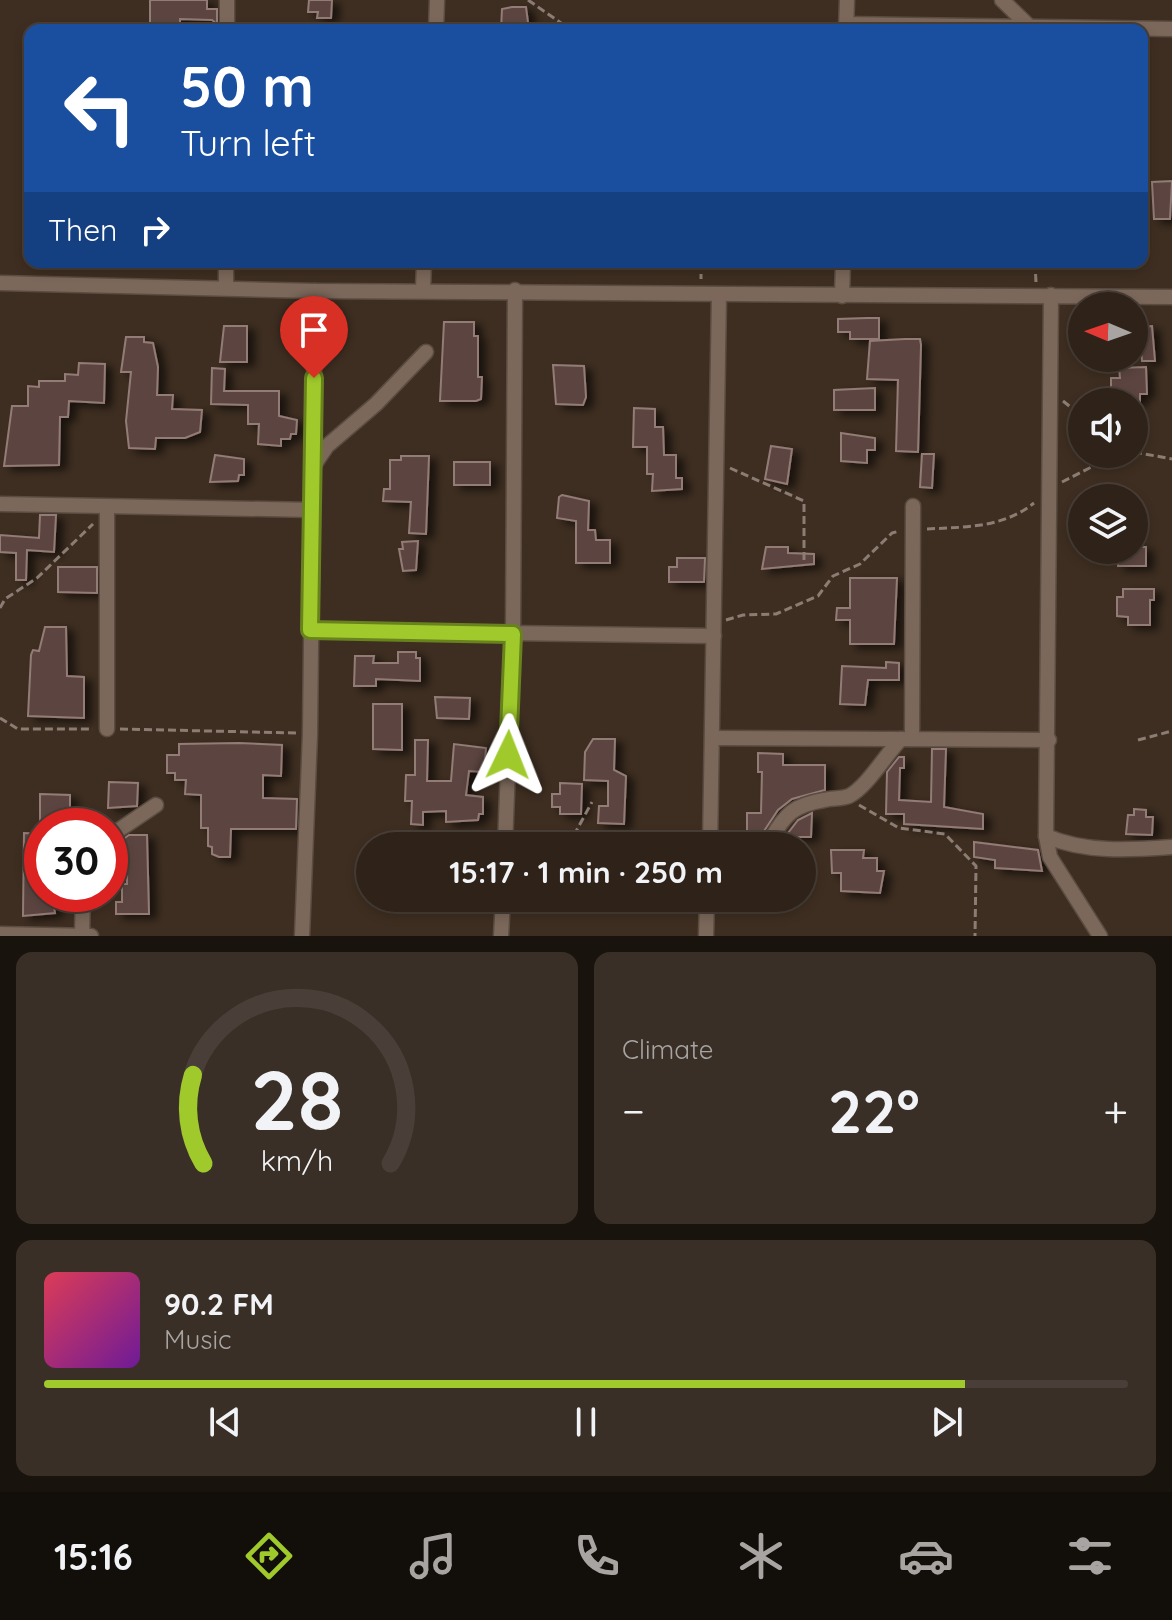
<!DOCTYPE html>
<html lang="en">
<head>
<meta charset="utf-8">
<style>
  body { margin:0; font-family:Quicksand,sans-serif; background:#3a2f26; color:#f1f3f6; height:100vh; display:flex; flex-direction:column; font-size:30px; white-space:nowrap }
  * { box-sizing:border-box; margin:0 }
  p { font-size:26px; color:#a7a4a2 }
  .icon { flex:none; width:44px; height:44px; fill:none; stroke:currentColor; stroke-width:2; stroke-linecap:round; stroke-linejoin:round }
  .map { position:relative; height:936px; overflow:hidden }
  .details { display:flex; flex-direction:column; gap:16px; padding:16px; background:#19130e; flex:1 }
  .details>* { flex:none }
  .top-card { position:absolute; left:24px; top:24px; width:1124px; height:244px; border-radius:16px; box-shadow:0 4px 12px #0003,0 0 0 2px #493f38; background:#1a4fa0; color:#fff; overflow:hidden }
  .needle { width:52px; rotate:272deg }
  .controls { position:absolute; left:1068px; top:292px; display:grid; gap:16px }
  .controls a { display:grid; place-items:center; width:80px; height:80px; border-radius:50%; background:#2e2219; box-shadow:0 4px 12px #0003,0 0 0 2px #493f38; font-size:40px }
  .speed { position:absolute; left:24px; top:808px; display:flex; gap:16px; font-size:40px; font-weight:700; text-align:center }
  .speed>* { display:grid; place-content:center; width:104px; height:104px; border-radius:50%; background:#2e2219; box-shadow:0 4px 12px #0003,0 0 0 2px #493f38; line-height:1 }
  .speed .limit { border:12px solid #d22; background:#fff; color:#111 }
  .pin { position:absolute; display:grid; place-items:center; width:68px; height:68px; color:#fff; margin:-82px -34px; border-radius:50% 50% 50% 0; rotate:-45deg; box-shadow:0 0 8px #0007 }
  .pin .icon { rotate:45deg }
  .me { position:absolute; width:88px; margin:-44px; rotate:2deg; stroke-linejoin:round; filter:drop-shadow(0 0 6px #0008) }
  .turn { display:flex; align-items:center; gap:28px; height:168px; padding:0 24px; font-size:36px }
  .turn .icon { width:104px; height:104px; stroke-width:2.5 }
  .turn b { display:block; font-size:56px; line-height:68px }
  .then { display:flex; align-items:center; height:76px; padding:0 24px; background:#0003; gap:16px; font-size:30px }
  .big { font-size:60px; font-weight:700; line-height:1.1 }
  .details .tile { flex:1; display:flex; flex-direction:column; justify-content:center; gap:12px; min-width:0; padding:0 28px; border-radius:16px; background:#3a2f26 }
  .details .dial { align-items:center; gap:0 }
  .dial svg { height:208px; overflow:visible; fill:none; stroke:#493f38; stroke-width:7; stroke-linecap:round; text-anchor:middle }
  .dial text { fill:#f1f3f6; stroke:none }
  .song { display:flex; align-items:center; gap:24px }
  .cover { width:96px; height:96px; border-radius:12px; background:linear-gradient(135deg,hsl(350 70% 55%),hsl(280 70% 35%)) }
  .played { height:8px; border-radius:4px; background:linear-gradient(90deg,#a0ca2c 85%,#493f38 85%) }
  .keys { display:flex; justify-content:space-around; direction:ltr }
  .heat { display:flex; justify-content:space-between; align-items:center; font-size:44px; direction:ltr }
  .details .tiles { flex:1; display:grid; gap:16px; grid-template-columns:1fr 1fr }
  .tile:last-child { grid-column:span 2 }
  .trip { position:absolute; left:356px; top:832px; width:460px; height:80px; border-radius:40px; background:#2e2219; box-shadow:0 4px 12px #0003,0 0 0 2px #493f38; font-weight:700; line-height:80px; text-align:center }
  .dock { display:flex; height:128px; justify-content:space-around; align-items:center; background:#120e0a; color:#a7a4a2 }
  .dock .icon { width:56px; height:56px }
  .dock .current { color:#a0ca2c }
  .dock b { font-size:36px; color:#f1f3f6 }
  .map>svg:first-child { display:block }
  .building { fill:#5b4440; stroke:#947b76; stroke-width:2; filter:url(#shadow) }
  .lines { fill:none; stroke-linecap:round; stroke-linejoin:round }
  .minor-casing { stroke:#5a4c41; stroke-width:17 }
  .path { stroke:#8b7d73; stroke-width:3; stroke-dasharray:8 4; stroke-linecap:butt }
  .minor { stroke:#7b685a; stroke-width:14 }
  .route-casing { stroke:#68831d; stroke-width:20 }
  .route { stroke:#a0ca2c; stroke-width:14 }
</style>
</head>
<body>
<div class="map">
<svg width="1172" height="936" viewBox="0 0 1172 936">
  <defs>
    <filter id="shadow"><feDropShadow dx="7" dy="4" stdDeviation="4" flood-color="#0009"/></filter>
  </defs>
  <rect width="100%" height="100%" fill="#3e2e21"/>
  <g class="building">
    <polygon points="150,0 207,0 207,9 217,9 217,24 212,20 180,19 180,30 150,30"/>
    <polygon points="309,0 332,0 331,18 317,18 318,12 308,12"/>
    <polygon points="512,7 526,7 529,30 501,30 502,9"/>
    <polygon points="1172,181 1170,219 1154,219 1152,182"/>
    <polygon points="867,318 879,318 879,339 850,339 850,332 838,332 838,319"/>
    <polygon points="444,322 474,322 474,336 478,336 478,377 482,377 481,399 476,401 440,401"/>
    <polygon points="224,326 247,326 247,362 220,362"/>
    <polygon points="1152,326 1155,361 1142,361 1140,327"/>
    <polygon points="126,337 144,337 144,342 153,343 158,367 157,395 173,395 172,409 202,410 200,432 185,438 156,438 155,449 129,448 126,421 131,372 121,372"/>
    <polygon points="905,339 920,339 921,345 918,452 896,451 898,380 867,379 870,341"/>
    <polygon points="79,363 105,364 104,403 69,401 68,417 60,417 59,465 4,466 12,406 28,406 28,386 39,387 39,381 65,381 65,374 78,375"/>
    <polygon points="553,365 584,366 586,397 583,405 556,404"/>
    <polygon points="1146,367 1147,394 1140,394 1140,401 1121,402 1120,391 1111,391 1111,378 1120,378 1119,368"/>
    <polygon points="212,368 225,369 224,391 279,391 279,416 297,420 296,434 291,434 290,439 281,439 281,446 258,444 259,424 248,424 248,405 211,404"/>
    <polygon points="875,388 875,410 834,410 834,390"/>
    <polygon points="634,408 655,409 655,427 663,427 664,455 676,455 676,478 682,478 682,489 652,491 653,474 647,474 647,447 633,447"/>
    <polygon points="841,433 875,438 875,450 867,450 867,463 841,461"/>
    <polygon points="771,446 792,449 787,484 765,479"/>
    <polygon points="922,454 934,454 932,488 920,487"/>
    <polygon points="215,455 244,459 244,475 239,475 238,481 210,482"/>
    <polygon points="401,456 429,456 426,534 409,533 411,502 383,501 384,489 390,489 390,460 401,460"/>
    <rect x="454" y="462" width="36" height="23"/>
    <polygon points="562,495 589,501 588,530 595,530 596,540 610,540 610,563 576,563 576,521 557,518 559,497"/>
    <polygon points="40,515 56,515 54,552 27,550 26,580 16,580 16,553 0,552 0,535 39,538"/>
    <polygon points="418,541 416,570 403,571 399,549 403,549 402,542"/>
    <polygon points="766,547 788,547 788,553 814,554 814,564 762,569"/>
    <polygon points="1134,547 1146,547 1146,566 1118,566 1118,550"/>
    <polygon points="677,558 705,558 704,582 669,582 669,567 677,567"/>
    <polygon points="58,567 97,567 97,593 58,592"/>
    <polygon points="850,578 897,578 894,644 850,644 850,620 836,620 837,608 850,608"/>
    <polygon points="1123,589 1154,589 1154,600 1150,600 1150,625 1128,625 1128,617 1117,616 1117,597 1123,597"/>
    <polygon points="45,627 66,627 67,676 84,677 84,718 28,716 31,655 33,650 39,651"/>
    <polygon points="398,652 416,652 416,658 420,658 420,681 376,679 376,686 354,686 355,656 374,656 373,663 398,663"/>
    <polygon points="886,662 899,663 899,680 868,680 865,705 840,704 842,666 886,668"/>
    <polygon points="435,697 470,698 469,719 437,718"/>
    <polygon points="373,704 402,704 402,750 373,749"/>
    <polygon points="593,739 615,739 614,770 626,776 624,824 598,823 599,806 608,806 608,781 584,780 585,752"/>
    <polygon points="415,740 428,740 427,781 451,781 454,744 486,748 484,772 469,771 466,795 483,797 483,814 479,814 478,820 446,822 446,811 423,812 423,825 411,824 412,801 405,801 406,775 415,775"/>
    <polygon points="239,743 282,745 281,776 263,775 263,798 297,799 296,829 231,829 230,857 219,857 212,854 212,847 208,846 208,828 201,828 201,795 185,794 186,780 175,780 175,773 167,773 167,755 179,755 179,744"/>
    <polygon points="932,749 946,749 944,807 983,814 983,829 904,824 904,814 886,814 887,772 899,757 904,757 904,768 900,768 899,800 931,802"/>
    <polygon points="758,753 783,754 783,765 825,765 825,790 792,799 778,810 764,831 747,833 747,813 761,813 762,772 758,772"/>
    <polygon points="109,782 138,783 137,806 108,808"/>
    <polygon points="560,783 582,784 581,814 560,814 560,807 552,807 552,794 560,794"/>
    <polygon points="40,794 70,795 70,823 40,826"/>
    <polygon points="1134,809 1146,810 1146,817 1153,817 1152,835 1126,834 1128,815 1134,815"/>
    <polygon points="812,813 811,837 785,837 798,820"/>
    <polygon points="24,833 42,834 42,894 52,894 55,913 23,916"/>
    <polygon points="129,835 147,835 149,914 116,914 116,902 122,902 122,884 127,884 127,861 123,861 122,848 118,848 118,843"/>
    <polygon points="974,842 1038,850 1042,871 995,868 995,860 974,857"/>
    <polygon points="831,850 864,850 863,858 877,858 877,871 884,871 880,893 841,891 841,873 832,873"/>
  </g>
  <g class="lines">
    <defs>
      <g id="minor">
        <polyline points="1002,0 1031,28"/>
        <polyline points="846,24 1172,29"/>
        <polyline points="227,30 227,0"/>
        <polyline points="436,30 437,0"/>
        <polyline points="846,30 847,0"/>
        <polyline points="0,283 315,291 1172,297"/>
        <polyline points="226,288 226,262"/>
        <polyline points="423,290 424,262"/>
        <polyline points="1051,295 1046,836 1050,857 1100,936"/>
        <polyline points="842,296 843,262"/>
        <polyline points="314,465 327,446 376,404 426,352"/>
        <polyline points="0,504 313,510"/>
        <polyline points="310,630 714,636"/>
        <polyline points="107,729 107,507"/>
        <polyline points="714,738 1049,740"/>
        <polyline points="912,739 913,506"/>
        <polyline points="110,836 156,805"/>
        <path d="M1046,836c39,17 84,14 126,11"/>
        <polyline points="505,846 513,634 515,290"/>
        <polyline points="710,846 719,295"/>
        <path d="M747,846l24,-7c14,-25 23,-34 53,-39 8,-2 18,-1 25,-4 18,-9 37,-42 52,-57"/>
        <polyline points="0,934 91,936"/>
        <polyline points="82,935 83,894"/>
        <polyline points="302,936 310,734 315,291"/>
        <polyline points="501,936 503,898"/>
        <polyline points="706,936 707,898"/>
      </g>
    </defs>
    <use href="#minor" class="minor-casing"/>
    <g class="path">
      <polyline points="528,0 571,30"/>
      <polyline points="701,262 701,279"/>
      <polyline points="1035,262 1036,283"/>
      <polyline points="1063,401 1082,416"/>
      <polyline points="1134,452 1172,459"/>
      <polyline points="730,468 804,501 804,560"/>
      <polyline points="1062,482 1117,454"/>
      <path d="M927,529c38,-2 76,-1 107,-26"/>
      <polyline points="0,608 5,599 37,578 93,524"/>
      <polyline points="726,620 743,615 776,614 818,596 833,576 860,564 892,533 900,531"/>
      <polyline points="0,718 18,729 93,729"/>
      <polyline points="120,729 297,733"/>
      <polyline points="1138,740 1172,731"/>
      <polyline points="859,805 899,828 945,834 976,866 975,936"/>
      <polyline points="568,846 592,802"/>
      <polyline points="517,906 527,898"/>
    </g>
    <use href="#minor" class="minor"/>
  </g>
  <g class="lines">
    <defs>
      <polyline id="route" points="314,378 310,630 513,634 508,755"/>
    </defs>
    <use href="#route" class="route-casing"/>
    <use href="#route" class="route"/>
  </g>
</svg>
<div class="controls">
<a><svg class="needle" viewBox="-14 -14 28 28"><path d="M0-13l5 13h-10z" fill="#e53935"/><path d="M0 13l5-13h-10z" fill="#a7a4a2"/></svg></a>
<a><svg class="icon" aria-label="sound" viewBox="0 0 24 24"><path d="M4 9h4l5-4v14l-5-4H4zM17 9q2 3 0 6"/></svg></a>
<a><svg class="icon" aria-label="layers" viewBox="0 0 24 24"><path d="M12 4l9 5-9 5-9-5zM3 14l9 5 9-5"/></svg></a>
</div>
<div class="speed"><div class="limit">30</div></div>
<div class="pin" style="left:314px;top:378px;background:#d93025"><svg class="icon" aria-label="arrive" viewBox="0 0 24 24"><path d="M6 21V4h12l-3 4 3 4H6"/></svg></div>
<svg class="me" style="left:508px;top:755px" viewBox="-20 -20 40 40"><path d="M0-17L14 15 0 8-14 15z" fill="#a0ca2c" stroke="#fff" stroke-width="4"/></svg>
<div class="trip">15:17 · 1 min · 250 m</div>
<div class="top-card">
<div class="turn"><svg class="icon" aria-label="left" viewBox="0 0 24 24"><path d="M17 20v-9H6M10 6l-5 5 5 5"/></svg><div><b>50 m</b>Turn left</div></div>
<div class="then">Then<svg class="icon" aria-label="right" viewBox="0 0 24 24"><path d="M7 20v-9h11M14 6l5 5-5 5"/></svg></div>
</div>
</div>
<section class="details">
<div class="tiles">
<div class="tile dial"><svg viewBox="0 0 100 80">
<path d="M14 69A42 42 0 1 1 86 69"/>
<path d="M14 69A42 42 0 0 1 10 35" stroke="#a0ca2c"/>
<text x="50" y="56" font-size="32" font-weight="700">28</text>
<text x="50" y="72" font-size="11">km/h</text>
</svg></div>
<div class="tile"><p>Climate</p>
<div class="heat"><a>−</a><b class="big">22°</b><a>+</a></div>
</div>
<div class="tile">
<div class="song"><i class="cover"></i><div><b>90.2 FM</b><p>Music</p></div></div>
<div class="played"></div>
<div class="keys"><svg class="icon" aria-label="previous" viewBox="0 0 24 24"><path d="M18 5L8 12l10 7zM5 5v14"/></svg><svg class="icon" aria-label="pause" viewBox="0 0 24 24"><path d="M8 5v14M16 5v14"/></svg><svg class="icon" aria-label="next" viewBox="0 0 24 24"><path d="M6 5l10 7-10 7zM19 5v14"/></svg></div>
</div>
</div>
</section>
<nav class="dock">
<b>15:16</b>
<svg class="icon current" aria-label="directions" viewBox="0 0 24 24"><path d="M12 3l9 9-9 9-9-9zM9 14v-3h6M13 9l2 2-2 2"/></svg>
<svg class="icon" aria-label="music" viewBox="0 0 24 24"><path d="M9 18V5l10-2v13"/><circle cx="6" cy="18" r="3"/><circle cx="16" cy="16" r="3"/></svg>
<svg class="icon" aria-label="phone" viewBox="0 0 24 24"><path d="M5 4h4l2 5-3 2q2 4 5 5l2-3 5 2v4C11 20 4 13 5 4z"/></svg>
<svg class="icon" aria-label="climate" viewBox="0 0 24 24"><path d="M12 3v18M4 7l16 10M4 17L20 7"/></svg>
<svg class="icon" aria-label="car" viewBox="0 0 24 24"><path d="M5 17H2v-5l4-1 3-4h7l3 4 3 1v5h-3M9 17h6M6 11h13"/><circle cx="7" cy="17" r="2"/><circle cx="17" cy="17" r="2"/></svg>
<svg class="icon" aria-label="filters" viewBox="0 0 24 24"><path d="M4 7h16M4 17h16"/><circle cx="9" cy="7" r="2"/><circle cx="15" cy="17" r="2"/></svg>
</nav>
</body>
</html>
